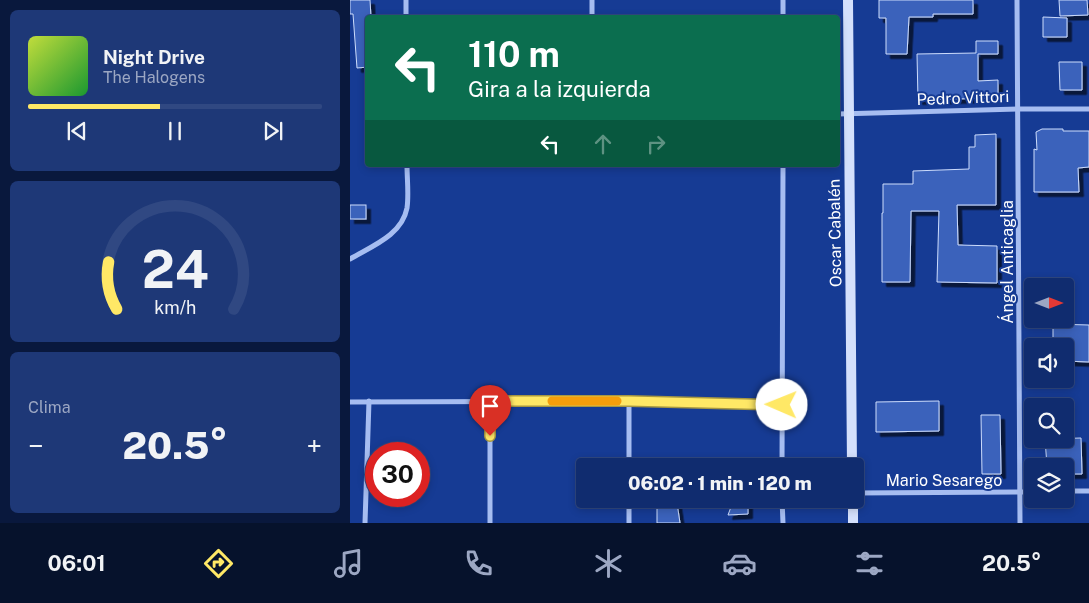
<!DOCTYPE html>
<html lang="es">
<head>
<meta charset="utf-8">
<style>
  body { margin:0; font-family:"Public Sans",sans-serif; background:#1e3877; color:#f1f3f6; height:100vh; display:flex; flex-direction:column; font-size:19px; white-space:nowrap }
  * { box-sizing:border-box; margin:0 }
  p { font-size:16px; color:#9ca7c3 }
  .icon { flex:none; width:28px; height:28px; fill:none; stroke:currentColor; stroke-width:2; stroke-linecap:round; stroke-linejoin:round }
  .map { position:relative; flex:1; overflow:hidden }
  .side { display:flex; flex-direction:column; gap:10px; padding:10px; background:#09183d; width:350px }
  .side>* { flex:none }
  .guide { position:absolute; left:15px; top:15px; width:475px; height:152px; border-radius:5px; box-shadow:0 2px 8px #0003,0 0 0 1px #304882; background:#0b6e4f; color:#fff; overflow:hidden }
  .needle { width:32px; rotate:90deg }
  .fabs { position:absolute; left:674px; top:278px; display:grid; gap:10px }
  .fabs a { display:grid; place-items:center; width:50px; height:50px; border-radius:5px; background:#102c6f; box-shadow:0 2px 8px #0003,0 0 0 1px #304882; font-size:25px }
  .speed { position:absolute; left:15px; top:442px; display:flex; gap:10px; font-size:25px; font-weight:700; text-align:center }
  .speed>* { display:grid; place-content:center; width:65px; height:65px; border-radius:50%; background:#102c6f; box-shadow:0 2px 8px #0003,0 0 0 1px #304882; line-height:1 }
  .speed .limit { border:8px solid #d22; background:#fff; color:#111 }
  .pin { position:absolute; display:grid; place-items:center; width:42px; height:42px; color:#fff; margin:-51px -21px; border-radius:50% 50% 50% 0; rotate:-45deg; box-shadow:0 0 5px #0007 }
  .pin .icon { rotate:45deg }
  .me { position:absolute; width:55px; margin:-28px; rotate:271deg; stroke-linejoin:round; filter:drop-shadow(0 0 4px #0008) }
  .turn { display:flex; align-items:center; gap:18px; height:105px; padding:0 20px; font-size:22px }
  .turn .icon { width:65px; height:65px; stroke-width:2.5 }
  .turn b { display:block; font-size:35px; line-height:42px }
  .lanes { display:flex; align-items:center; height:48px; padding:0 20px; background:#0003; justify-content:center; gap:25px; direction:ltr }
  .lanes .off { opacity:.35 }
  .big { font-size:38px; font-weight:800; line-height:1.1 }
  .side .widget { flex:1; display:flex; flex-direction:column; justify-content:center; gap:8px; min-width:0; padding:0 18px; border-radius:8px; background:#1e3877 }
  .side .dial { align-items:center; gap:0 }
  .dial svg { height:130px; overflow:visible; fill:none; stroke:#304882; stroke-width:7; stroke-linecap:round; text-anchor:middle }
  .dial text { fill:#f1f3f6; stroke:none }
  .song { display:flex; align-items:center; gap:15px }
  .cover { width:60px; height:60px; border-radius:8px; background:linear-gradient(135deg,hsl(70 70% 55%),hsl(130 70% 35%)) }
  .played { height:5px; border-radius:2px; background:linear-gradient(90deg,#ffe866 45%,#304882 45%) }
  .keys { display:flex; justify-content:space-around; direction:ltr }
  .heat { display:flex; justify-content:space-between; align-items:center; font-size:28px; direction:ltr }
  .trip { position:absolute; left:226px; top:458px; width:288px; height:50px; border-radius:5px; background:#102c6f; box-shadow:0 2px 8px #0003,0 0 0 1px #304882; font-weight:800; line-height:50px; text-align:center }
  .dock { display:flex; height:80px; justify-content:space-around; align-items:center; background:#06122c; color:#9ca7c3 }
  .dock .icon { width:35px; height:35px }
  .dock .on { color:#ffe866 }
  .dock b { font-size:22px; color:#f1f3f6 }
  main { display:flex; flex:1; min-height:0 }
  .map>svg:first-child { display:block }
  .building { fill:#3a62bb; stroke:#cddcfc; filter:url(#shadow) }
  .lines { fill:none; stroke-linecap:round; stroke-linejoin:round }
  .street { stroke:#a6bdf1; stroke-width:5 }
  .secondary { stroke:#d4e0fc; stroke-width:10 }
  .route-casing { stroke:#a69742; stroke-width:12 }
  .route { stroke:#ffe866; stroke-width:9 }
  .slow { stroke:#f59e0b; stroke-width:9 }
  .labels { text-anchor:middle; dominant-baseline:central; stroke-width:4; stroke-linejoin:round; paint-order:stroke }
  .street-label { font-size:16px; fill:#fff; stroke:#163b94 }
</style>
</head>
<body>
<main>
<section class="side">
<div class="widget">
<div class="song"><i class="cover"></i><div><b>Night Drive</b><p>The Halogens</p></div></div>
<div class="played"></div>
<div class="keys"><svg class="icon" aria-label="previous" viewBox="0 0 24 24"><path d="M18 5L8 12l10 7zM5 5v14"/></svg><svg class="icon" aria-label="pause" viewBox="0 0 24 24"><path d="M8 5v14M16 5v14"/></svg><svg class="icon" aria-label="next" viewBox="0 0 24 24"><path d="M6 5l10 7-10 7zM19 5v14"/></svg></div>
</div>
<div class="widget dial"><svg viewBox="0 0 100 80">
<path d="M14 69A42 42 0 1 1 86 69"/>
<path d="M14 69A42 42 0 0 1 9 40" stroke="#ffe866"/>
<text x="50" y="56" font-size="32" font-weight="700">24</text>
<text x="50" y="72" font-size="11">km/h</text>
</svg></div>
<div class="widget"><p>Clima</p>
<div class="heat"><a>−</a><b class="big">20.5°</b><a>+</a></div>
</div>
</section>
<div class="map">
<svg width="739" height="523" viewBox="0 0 739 523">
  <defs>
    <filter id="shadow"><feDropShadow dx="4.5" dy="4.5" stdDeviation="0" flood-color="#0009"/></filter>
  </defs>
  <rect width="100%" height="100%" fill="#163b94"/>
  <g class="building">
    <polygon points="0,0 20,0 21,18 18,18 18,67 7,68 3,14 0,14"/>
    <polygon points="529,0 623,0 623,14 583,14 583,17 559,17 557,54 536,54 536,18 529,18"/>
    <polygon points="709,0 737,0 738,15 710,16"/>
    <polygon points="693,17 717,18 717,37 693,37"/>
    <polygon points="626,41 648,41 648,54 628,54 628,81 648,80 648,94 642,98 568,100 567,54 626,53"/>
    <polygon points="709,62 732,62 732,90 710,90"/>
    <polygon points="692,129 713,129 713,131 739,131 739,167 728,168 729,192 684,192 684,149 687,150 686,132"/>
    <polygon points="646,134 646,205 607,205 608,245 647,246 647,283 587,282 589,211 561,211 560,282 532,282 532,213 533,213 533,184 563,184 563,171 619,169 619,147 625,147 625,135"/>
    <rect x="0" y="205" width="16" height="14"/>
    <polygon points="703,324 739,325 739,362 715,361 715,346 703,346"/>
    <polygon points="589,401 589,431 526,432 526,402"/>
    <polygon points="631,415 650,415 651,474 632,474"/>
    <polygon points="731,438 732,474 715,474 715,466 697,466 695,439"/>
    <polygon points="384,499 398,499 398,514 378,515"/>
    <polygon points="307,503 327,503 330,523 307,523"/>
  </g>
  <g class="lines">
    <g class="street">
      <polyline points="56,0 56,18"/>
      <polyline points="242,0 242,18"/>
      <polyline points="433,0 433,18"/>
      <polyline points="667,0 670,523"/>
      <polyline points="488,114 668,109 739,109"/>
      <path d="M0,259c22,-13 52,-24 57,-51 2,-13 0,-29 0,-43"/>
      <polyline points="140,401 140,523"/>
      <polyline points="279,401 279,466"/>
      <polyline points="0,402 279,401 432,405"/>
      <polyline points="432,466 433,165"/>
      <polyline points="715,491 739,491"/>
      <polyline points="505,493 682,492"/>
      <polyline points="279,499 279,523"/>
      <polyline points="432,499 433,523"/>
      <polyline points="15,523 19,401"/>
    </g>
    <g class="secondary">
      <polyline points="498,0 502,466"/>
      <polyline points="503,499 503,523"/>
    </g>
  </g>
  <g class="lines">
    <defs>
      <polyline id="route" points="140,436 140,401 279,401 432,405"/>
    </defs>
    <use href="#route" class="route-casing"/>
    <use href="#route" class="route"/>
    <polyline class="slow" points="202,401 267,401"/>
  </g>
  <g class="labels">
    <g class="street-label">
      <text transform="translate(613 98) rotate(-2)">Pedro Vittori</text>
      <text transform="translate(485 233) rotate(-91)">Oscar Cabalén</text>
      <text transform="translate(657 262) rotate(-90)">Ángel Anticaglia</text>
      <text x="594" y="480">Mario Sesarego</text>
    </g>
  </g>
</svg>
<div class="fabs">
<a><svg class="needle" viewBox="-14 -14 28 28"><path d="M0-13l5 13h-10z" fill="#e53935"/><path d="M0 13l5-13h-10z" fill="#9ca7c3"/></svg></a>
<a><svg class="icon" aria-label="sound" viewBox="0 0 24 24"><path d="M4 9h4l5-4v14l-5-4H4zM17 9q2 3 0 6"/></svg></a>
<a><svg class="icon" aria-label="search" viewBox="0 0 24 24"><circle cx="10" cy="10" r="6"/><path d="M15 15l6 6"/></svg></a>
<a><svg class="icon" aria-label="layers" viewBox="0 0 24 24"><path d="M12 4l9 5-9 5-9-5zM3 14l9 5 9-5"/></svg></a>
</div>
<div class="speed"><div class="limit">30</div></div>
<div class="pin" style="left:140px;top:436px;background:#d93025"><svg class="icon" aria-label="arrive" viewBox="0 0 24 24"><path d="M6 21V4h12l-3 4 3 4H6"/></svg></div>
<svg class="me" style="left:432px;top:405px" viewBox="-20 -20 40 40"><circle r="19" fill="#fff"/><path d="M0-13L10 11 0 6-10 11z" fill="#ffe866"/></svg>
<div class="trip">06:02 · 1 min · 120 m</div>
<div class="guide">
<div class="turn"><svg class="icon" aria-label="left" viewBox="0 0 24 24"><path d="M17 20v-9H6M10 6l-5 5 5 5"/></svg><div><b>110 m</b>Gira a la izquierda</div></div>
<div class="lanes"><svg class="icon" aria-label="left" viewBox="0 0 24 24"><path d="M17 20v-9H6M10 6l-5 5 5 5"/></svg><svg class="icon off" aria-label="ahead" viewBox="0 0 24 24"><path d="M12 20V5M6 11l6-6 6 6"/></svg><svg class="icon off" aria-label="right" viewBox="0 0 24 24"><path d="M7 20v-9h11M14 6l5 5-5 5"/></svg></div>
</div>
</div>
</main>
<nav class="dock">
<b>06:01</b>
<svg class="icon on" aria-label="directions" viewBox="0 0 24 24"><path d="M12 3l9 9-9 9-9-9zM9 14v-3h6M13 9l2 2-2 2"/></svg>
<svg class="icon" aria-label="music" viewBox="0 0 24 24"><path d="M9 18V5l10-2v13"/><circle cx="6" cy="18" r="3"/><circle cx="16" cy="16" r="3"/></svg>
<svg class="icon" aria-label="phone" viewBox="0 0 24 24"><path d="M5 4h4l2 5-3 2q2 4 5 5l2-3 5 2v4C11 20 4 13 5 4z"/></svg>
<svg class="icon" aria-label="climate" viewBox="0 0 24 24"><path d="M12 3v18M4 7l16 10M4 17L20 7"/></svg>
<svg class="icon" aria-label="car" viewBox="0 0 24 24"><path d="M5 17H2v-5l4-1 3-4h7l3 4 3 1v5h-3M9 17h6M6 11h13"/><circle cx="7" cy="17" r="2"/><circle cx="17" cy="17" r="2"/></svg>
<svg class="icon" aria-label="filters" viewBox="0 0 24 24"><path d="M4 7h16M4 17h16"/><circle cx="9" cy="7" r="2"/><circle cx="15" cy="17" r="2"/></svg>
<b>20.5°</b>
</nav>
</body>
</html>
